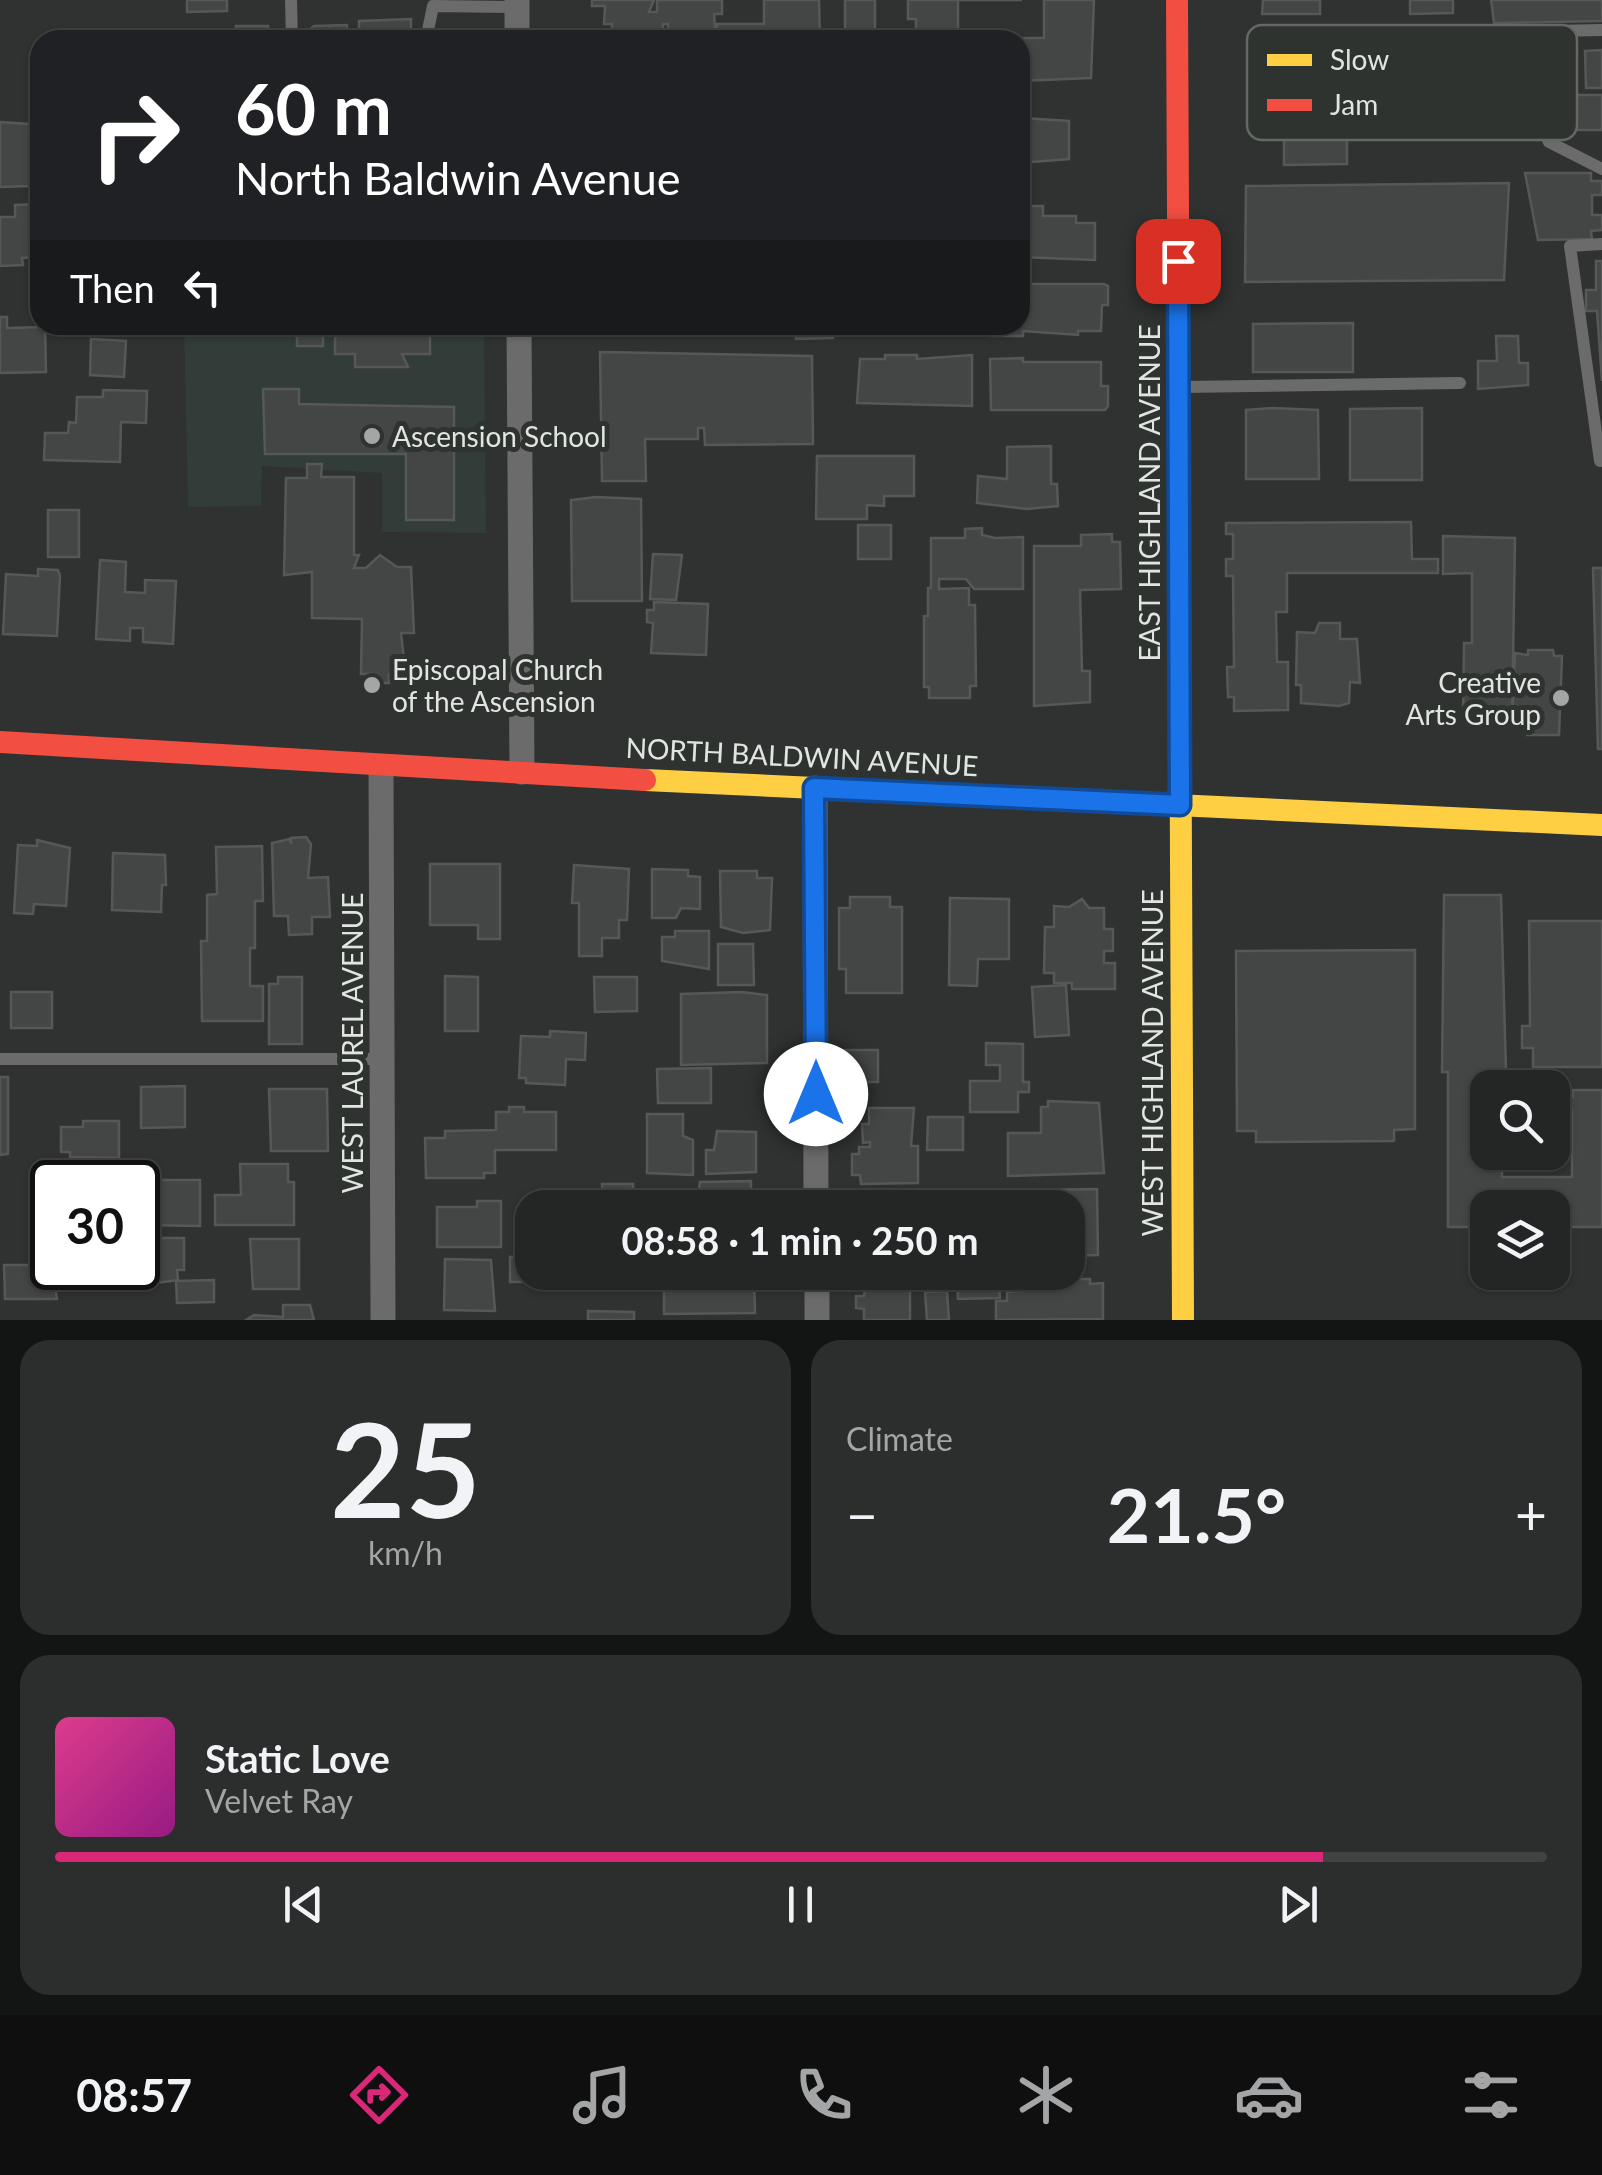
<!DOCTYPE html>
<html lang="en">
<head>
<meta charset="utf-8">
<style>
  body { margin:0; font-family:Lato,sans-serif; background:#2b2e2c; color:#f1f3f6; height:100vh; display:flex; flex-direction:column; font-size:38px; white-space:nowrap }
  * { box-sizing:border-box; margin:0 }
  p { font-size:32px; color:#a3a5a6 }
  .icon { flex:none; width:55px; height:55px; fill:none; stroke:currentColor; stroke-width:2; stroke-linecap:round; stroke-linejoin:round }
  .map { position:relative; height:1320px; overflow:hidden }
  .side { display:flex; flex-direction:column; gap:20px; padding:20px; background:#131514; flex:1 }
  .side>* { flex:none }
  .banner { position:absolute; left:30px; top:30px; width:1000px; height:305px; border-radius:30px; box-shadow:0 2px 8px #0004,0 0 0 2px #404341; background:#202124; color:#fff; overflow:hidden }
  .controls { position:absolute; left:1470px; top:1070px; display:grid; gap:20px }
  .controls a { display:grid; place-items:center; width:100px; height:100px; border-radius:20px; background:#232624; box-shadow:0 2px 8px #0004,0 0 0 2px #404341; font-size:50px }
  .speed { position:absolute; left:30px; top:1160px; display:flex; gap:20px; font-size:50px; font-weight:700; text-align:center }
  .speed>* { display:grid; place-content:center; width:130px; height:130px; border-radius:50%; background:#232624; box-shadow:0 2px 8px #0004,0 0 0 2px #404341; line-height:1 }
  .speed .limit { border:5px solid #111; border-radius:15px; background:#fff; color:#111 }
  .pin { position:absolute; display:grid; place-items:center; width:85px; height:85px; color:#fff; margin:-42px; border-radius:20px; box-shadow:0 5px 15px #0006 }
  .me { position:absolute; width:110px; margin:-55px; rotate:0deg; stroke-linejoin:round; filter:drop-shadow(0 0 8px #0008) }
  .turn { display:flex; align-items:center; gap:35px; height:210px; padding:0 40px; font-size:45px }
  .turn .icon { width:130px; height:130px; stroke-width:2.5 }
  .turn b { display:block; font-size:70px; line-height:85px }
  .then { display:flex; align-items:center; height:95px; padding:0 40px; background:#0003; gap:20px; font-size:38px }
  .big { font-size:75px; font-weight:700; line-height:1.1 }
  .side .tile { flex:1; display:flex; flex-direction:column; justify-content:center; gap:15px; min-width:0; padding:0 35px; border-radius:30px; background:#2b2e2c }
  .side .dial { align-items:center; gap:0 }
  .dial b { font-size:130px; line-height:1 }
  .song { display:flex; align-items:center; gap:30px }
  .cover { width:120px; height:120px; border-radius:15px; background:linear-gradient(135deg,hsl(330 70% 55%),hsl(310 70% 35%)) }
  .played { height:10px; border-radius:5px; background:linear-gradient(90deg,#db2777 85%,#404341 85%) }
  .keys { display:flex; justify-content:space-around; direction:ltr }
  .heat { display:flex; justify-content:space-between; align-items:center; font-size:55px; direction:ltr }
  .side .tiles { flex:1; display:grid; gap:20px; grid-template-columns:1fr 1fr }
  .tile:last-child { grid-column:span 2 }
  .trip { position:absolute; left:515px; top:1190px; width:570px; height:100px; border-radius:30px; background:#232624; box-shadow:0 2px 8px #0004,0 0 0 2px #404341; font-weight:700; line-height:100px; text-align:center }
  .tabs { display:flex; height:160px; justify-content:space-around; align-items:center; background:#0e0f0e; color:#a3a5a6 }
  .tabs .icon { width:70px; height:70px }
  .tabs .on { color:#db2777 }
  .tabs b { font-size:45px; color:#f1f3f6 }
  .map>svg:first-child { display:block }
  .built { fill:#323c38 }
  .building { fill:#444645; stroke:#565857; stroke-width:2.5 }
  .lines { fill:none; stroke-linecap:round; stroke-linejoin:round }
  .lane { stroke:#6a6b6a; stroke-width:12 }
  .street { stroke:#6a6b6a; stroke-width:25 }
  .slow { stroke:#ffcf43; stroke-width:22 }
  .jam { stroke:#f24e42; stroke-width:22 }
  .route-casing { stroke:#114b97; stroke-width:25 }
  .route { stroke:#1a73e8; stroke-width:18 }
  .poi-dot { fill:#a3a6a4; stroke:#2e3330; stroke-width:4 }
  .labels { text-anchor:middle; dominant-baseline:central; stroke-width:10; stroke-linejoin:round; paint-order:stroke }
  .poi-label { font-size:28px; fill:#e1e4e2; stroke:#2e3330; text-anchor:start }
  .street-label { font-size:28px; fill:#e1e4e2; stroke:#2e3330 }
  .key { fill:#2e3330; stroke:#646865; stroke-width:2.5 }
  .key-label { font-size:28px; fill:#e1e4e2 }
</style>
</head>
<body>
<div class="map">
<svg width="1602" height="1320" viewBox="0 0 1602 1320">
  <rect width="100%" height="100%" fill="#2f3230"/>
  <polygon class="built" points="184,325 484,325 486,533 382,532 382,473 262,466 261,506 188,507"/>
  <g class="building">
    <polygon points="187,0 227,0 227,11 187,12"/>
    <polygon points="592,0 654,0 649,12 657,12 657,0 722,0 722,14 714,14 716,40 668,40 668,24 663,24 663,40 612,40 612,24 604,24 605,6 592,6"/>
    <polygon points="764,0 819,0 820,40 717,40 717,24 764,24"/>
    <rect x="845" y="0" width="30" height="40"/>
    <polygon points="908,0 1022,0 958,0 958,35 1023,38 1044,38 1044,0 1094,0 1091,78 1020,81 1020,40 916,40 916,19 908,19"/>
    <polygon points="1263,0 1320,0 1320,14 1262,14"/>
    <polygon points="1410,0 1453,0 1453,13 1410,14"/>
    <polygon points="1491,0 1602,0 1602,21 1494,23"/>
    <polygon points="411,19 411,40 359,40 359,21"/>
    <polygon points="347,25 347,40 309,40 309,30 314,26"/>
    <rect x="236" y="26" width="32" height="14"/>
    <polygon points="1602,50 1602,88 1586,88 1585,51"/>
    <polygon points="1274,94 1294,94 1294,107 1317,107 1317,137 1347,137 1347,164 1284,165 1284,113 1274,113"/>
    <polygon points="1569,95 1602,95 1602,130 1575,130"/>
    <polygon points="1020,109 1023,118 1069,121 1069,159 1020,163"/>
    <polygon points="0,122 29,124 30,186 0,187"/>
    <polygon points="1525,173 1591,173 1591,181 1602,181 1602,195 1592,195 1592,215 1602,215 1602,230 1591,231 1592,239 1538,240"/>
    <polygon points="1509,183 1504,280 1245,282 1246,186"/>
    <polygon points="40,204 40,257 22,258 23,265 0,266 0,217 15,217 15,205"/>
    <polygon points="1020,206 1043,206 1043,216 1076,216 1076,223 1095,223 1095,260 1020,257"/>
    <polygon points="1596,261 1602,261 1602,381 1597,311 1586,311 1586,290 1596,290"/>
    <polygon points="1020,284 1104,284 1108,286 1108,305 1102,305 1101,331 1078,331 1078,335 1023,331 1023,336 991,336 991,325 1020,325"/>
    <polygon points="0,317 7,317 7,328 45,327 46,372 0,373"/>
    <polygon points="1353,323 1353,372 1253,372 1253,324"/>
    <polygon points="297,325 430,325 430,354 402,354 408,367 355,367 355,354 335,354 335,333 323,333 323,346 297,346"/>
    <polygon points="790,325 833,325 833,338 796,339 796,325"/>
    <rect x="885" y="325" width="32" height="7"/>
    <rect x="938" y="325" width="33" height="7"/>
    <polygon points="1496,336 1518,336 1519,363 1528,363 1528,385 1478,389 1478,361 1497,361"/>
    <polygon points="91,339 126,341 124,377 90,375"/>
    <polygon points="600,352 812,356 813,444 705,445 704,428 698,428 698,439 645,439 646,481 602,481"/>
    <polygon points="885,355 917,355 917,359 972,355 972,406 857,403 860,359 885,359"/>
    <polygon points="1023,358 1023,362 1101,362 1101,386 1108,386 1108,406 1105,410 991,410 990,359"/>
    <polygon points="263,389 299,389 299,404 454,407 454,520 406,520 406,454 265,454"/>
    <polygon points="103,390 147,391 146,423 121,422 120,462 44,460 45,433 68,433 69,422 76,423 77,397 103,397"/>
    <polygon points="1273,408 1318,410 1319,479 1246,479 1246,410"/>
    <polygon points="1422,408 1422,480 1350,480 1350,409"/>
    <polygon points="1051,446 1051,484 1057,484 1058,506 1027,509 977,503 978,476 1007,479 1007,447"/>
    <polygon points="817,456 914,456 914,496 884,496 884,506 867,505 867,519 816,519"/>
    <polygon points="307,464 322,464 321,477 354,477 354,555 359,555 354,568 366,568 380,555 397,567 411,567 414,633 401,633 405,668 400,668 400,675 389,674 389,683 372,683 372,674 361,674 362,619 312,618 312,572 284,575 286,478 307,478"/>
    <polygon points="596,497 641,499 642,601 572,601 571,500"/>
    <rect x="48" y="510" width="31" height="47"/>
    <polygon points="1411,522 1412,559 1438,559 1438,573 1287,573 1287,612 1276,612 1277,662 1288,662 1288,710 1234,711 1234,697 1228,697 1227,667 1234,667 1233,576 1226,576 1226,559 1233,559 1233,534 1226,534 1226,523"/>
    <rect x="858" y="525" width="33" height="34"/>
    <polygon points="982,528 982,535 995,538 1023,537 1023,589 974,589 966,579 939,579 939,589 969,588 969,605 975,605 976,686 970,686 970,698 929,698 929,687 924,687 924,616 928,616 928,588 931,588 931,538 965,538 965,529"/>
    <polygon points="1112,534 1112,542 1120,542 1121,589 1080,590 1082,671 1090,671 1090,702 1034,706 1034,546 1081,546 1081,535"/>
    <polygon points="1443,536 1515,538 1512,722 1463,721 1464,643 1472,643 1472,573 1443,574"/>
    <polygon points="653,554 682,555 676,600 650,599"/>
    <polygon points="100,560 126,562 125,592 145,593 145,580 176,581 173,644 143,642 143,628 130,628 130,641 96,639"/>
    <polygon points="1593,568 1602,568 1602,749 1598,749"/>
    <polygon points="38,569 58,570 60,576 57,636 3,634 6,574 38,576"/>
    <polygon points="654,602 708,604 706,655 651,653 653,623 647,622 647,610 654,610"/>
    <polygon points="1319,623 1340,623 1340,639 1357,639 1360,683 1350,682 1349,703 1339,706 1301,703 1301,685 1296,685 1297,632 1315,633"/>
    <polygon points="1528,650 1553,650 1554,656 1562,656 1559,735 1527,735 1527,719 1512,719 1515,653 1528,655"/>
    <polygon points="306,837 311,844 308,878 328,877 330,917 312,917 312,934 289,935 288,916 274,916 272,843 290,839 291,844 291,838"/>
    <polygon points="37,840 70,848 66,906 34,904 33,914 14,913 18,845 37,846"/>
    <polygon points="262,846 263,901 255,901 255,948 250,948 250,986 263,986 263,1021 202,1021 201,941 207,941 207,895 217,894 216,847"/>
    <polygon points="113,853 165,855 166,885 162,885 161,912 112,910"/>
    <polygon points="430,864 500,864 500,939 478,939 478,925 430,925"/>
    <polygon points="574,865 629,869 627,920 619,920 619,938 602,938 602,956 579,956 579,903 572,903"/>
    <polygon points="652,869 688,870 688,876 700,877 700,909 681,908 676,918 652,918"/>
    <polygon points="720,871 757,871 757,878 772,878 770,930 743,933 721,927"/>
    <polygon points="1444,895 1501,895 1506,1071 1501,1071 1502,1088 1488,1088 1488,1152 1502,1152 1502,1177 1572,1177 1572,1110 1564,1110 1564,1097 1573,1097 1573,1090 1602,1090 1602,1227 1552,1227 1552,1208 1488,1208 1488,1227 1448,1227 1448,1072 1442,1072"/>
    <polygon points="850,897 890,897 890,907 902,907 902,993 846,993 846,969 839,969 839,908 850,908"/>
    <polygon points="950,898 1009,899 1009,959 978,959 977,986 949,985"/>
    <polygon points="1082,899 1089,908 1104,908 1104,929 1113,929 1113,951 1104,951 1104,963 1115,963 1115,989 1072,989 1072,983 1054,983 1054,973 1044,973 1045,927 1054,927 1054,906 1069,907"/>
    <polygon points="1529,921 1602,921 1602,1067 1533,1067 1533,1048 1522,1048 1522,1026 1530,1026"/>
    <polygon points="675,931 709,931 709,969 662,961 662,937 675,937"/>
    <polygon points="718,944 753,944 754,985 718,985"/>
    <polygon points="1415,950 1415,1129 1394,1130 1394,1141 1256,1142 1256,1131 1237,1131 1236,951"/>
    <polygon points="445,976 478,977 478,1031 445,1031"/>
    <polygon points="278,977 302,977 302,1044 269,1044 269,984 278,984"/>
    <polygon points="594,977 637,977 637,1011 595,1012"/>
    <polygon points="1066,985 1069,1035 1035,1037 1032,987"/>
    <rect x="11" y="992" width="41" height="36"/>
    <polygon points="742,992 767,995 767,1063 681,1065 681,994"/>
    <polygon points="550,1031 586,1033 585,1060 566,1059 565,1085 526,1083 526,1078 519,1078 521,1036 550,1037"/>
    <polygon points="986,1043 1023,1044 1023,1082 1029,1082 1029,1092 1018,1092 1018,1112 970,1112 970,1081 1000,1081 1000,1065 986,1065"/>
    <rect x="839" y="1050" width="39" height="32"/>
    <polygon points="711,1068 711,1103 658,1103 657,1069"/>
    <polygon points="0,1077 8,1077 8,1154 0,1155"/>
    <polygon points="185,1086 185,1127 141,1128 141,1087"/>
    <polygon points="269,1089 327,1089 328,1151 271,1151"/>
    <polygon points="1048,1101 1099,1103 1104,1173 1008,1176 1008,1133 1041,1133 1041,1107 1048,1107"/>
    <polygon points="509,1107 524,1107 524,1112 556,1112 556,1150 495,1150 495,1173 484,1173 484,1178 426,1178 425,1138 445,1138 445,1131 496,1130 496,1112 509,1112"/>
    <polygon points="869,1108 914,1108 911,1146 918,1146 918,1183 861,1184 860,1175 852,1175 852,1154 859,1154 859,1147 870,1147 870,1142 863,1143 862,1124 869,1124"/>
    <polygon points="647,1114 683,1114 683,1136 693,1140 693,1175 647,1173"/>
    <polygon points="928,1117 963,1117 963,1150 927,1150"/>
    <polygon points="83,1121 119,1121 119,1158 70,1157 70,1152 61,1152 61,1127 83,1127"/>
    <polygon points="717,1131 756,1132 756,1172 706,1174 706,1150 714,1150"/>
    <polygon points="77,1160 105,1160 105,1182 76,1182"/>
    <polygon points="240,1164 288,1164 288,1182 294,1182 294,1225 215,1225 215,1195 241,1195"/>
    <polygon points="158,1180 200,1180 200,1226 139,1225 139,1207 157,1207"/>
    <polygon points="751,1181 751,1208 696,1208 700,1182"/>
    <polygon points="602,1184 633,1184 634,1208 603,1208"/>
    <polygon points="1097,1189 1098,1255 1068,1256 1068,1208 1024,1208 1024,1198 1036,1198 1035,1190"/>
    <polygon points="930,1192 930,1206 970,1208 862,1208 862,1193"/>
    <polygon points="477,1201 501,1201 501,1247 437,1247 437,1207 477,1207"/>
    <rect x="542" y="1204" width="39" height="4"/>
    <polygon points="150,1238 184,1238 184,1270 177,1270 178,1280 150,1284"/>
    <polygon points="250,1239 299,1239 299,1289 253,1289"/>
    <polygon points="532,1256 532,1272 541,1272 542,1282 510,1282 510,1257"/>
    <polygon points="445,1259 491,1260 495,1311 444,1310"/>
    <polygon points="4,1265 52,1265 57,1299 5,1299"/>
    <polygon points="664,1272 754,1272 755,1313 664,1314"/>
    <polygon points="867,1272 910,1272 910,1320 864,1320 864,1309 856,1308 856,1296 864,1296"/>
    <polygon points="957,1272 999,1272 1000,1298 958,1299"/>
    <polygon points="1042,1279 1090,1279 1090,1284 1103,1283 1103,1319 996,1320 996,1301 1007,1301 1007,1292 1042,1289"/>
    <polygon points="214,1280 214,1302 177,1303 176,1281"/>
    <polygon points="947,1291 949,1320 927,1320 925,1292"/>
    <polygon points="283,1305 310,1305 314,1320 246,1320 254,1315 283,1317"/>
    <polygon points="588,1311 634,1312 634,1320 588,1320"/>
  </g>
  <g class="lines">
    <g class="lane">
      <polyline points="291,0 292,40"/>
      <polyline points="1602,30 1549,31 1520,52 1527,91 1549,142 1602,169"/>
      <polyline points="426,40 433,6 517,7"/>
      <polyline points="1182,387 1460,383"/>
      <polyline points="1600,461 1570,246 1602,244"/>
      <polyline points="0,1059 381,1059"/>
    </g>
    <g class="street">
      <polyline points="517,0 517,40"/>
      <polyline points="519,325 522,772"/>
      <polyline points="381,767 383,1320"/>
      <polyline points="815,788 816,1208"/>
      <polyline points="817,1272 817,1320"/>
    </g>
    <g class="slow">
      <polyline points="1180,632 1183,1320"/>
      <polyline points="645,780 1602,825"/>
    </g>
    <g class="jam">
      <polyline points="1177,0 1180,632"/>
      <polyline points="0,742 645,780"/>
    </g>
  </g>
  <g class="lines">
    <defs>
      <polyline id="route" points="816,1094 814,788 1180,805 1178,261"/>
    </defs>
    <use href="#route" class="route-casing"/>
    <use href="#route" class="route"/>
  </g>
  <g class="poi-dot">
    <circle cx="372" cy="436" r="10"/>
    <circle cx="372" cy="685" r="10"/>
    <circle cx="1561" cy="698" r="10"/>
  </g>
  <g class="labels">
    <g class="poi-label">
      <text x="392" y="436">Ascension School</text>
      <text x="392" y="669">Episcopal Church<tspan x="392" dy="32">of the Ascension</tspan></text>
      <text x="1541" y="682" text-anchor="end">Creative<tspan x="1541" dy="32">Arts Group</tspan></text>
    </g>
    <g class="street-label">
      <text transform="translate(1149 493) rotate(-90)">EAST HIGHLAND AVENUE</text>
      <text transform="translate(802 756) rotate(3)">NORTH BALDWIN AVENUE</text>
      <text transform="translate(352 1043) rotate(-90)">WEST LAUREL AVENUE</text>
      <text transform="translate(1152 1063) rotate(-90)">WEST HIGHLAND AVENUE</text>
    </g>
  </g>
  <rect x="1247" y="25" width="330" height="115" rx="15" class="key"/>
  <rect x="1267" y="54" width="45" height="12" fill="#ffcf43"/>
  <rect x="1267" y="99" width="45" height="12" fill="#f24e42"/>
  <g class="key-label">
    <text x="1330" y="70">Slow</text>
    <text x="1330" y="115">Jam</text>
  </g>
</svg>
<div class="controls">
<a><svg class="icon" aria-label="search" viewBox="0 0 24 24"><circle cx="10" cy="10" r="6"/><path d="M15 15l6 6"/></svg></a>
<a><svg class="icon" aria-label="layers" viewBox="0 0 24 24"><path d="M12 4l9 5-9 5-9-5zM3 14l9 5 9-5"/></svg></a>
</div>
<div class="speed"><div class="limit">30</div></div>
<div class="pin" style="left:1178px;top:261px;background:#d93025"><svg class="icon" aria-label="arrive" viewBox="0 0 24 24"><path d="M6 21V4h12l-3 4 3 4H6"/></svg></div>
<svg class="me" style="left:816px;top:1094px" viewBox="-20 -20 40 40"><circle r="19" fill="#fff"/><path d="M0-13L10 11 0 6-10 11z" fill="#1a73e8"/></svg>
<div class="trip">08:58 · 1 min · 250 m</div>
<div class="banner">
<div class="turn"><svg class="icon" aria-label="right" viewBox="0 0 24 24"><path d="M7 20v-9h11M14 6l5 5-5 5"/></svg><div><b>60 m</b>North Baldwin Avenue</div></div>
<div class="then">Then<svg class="icon" aria-label="left" viewBox="0 0 24 24"><path d="M17 20v-9H6M10 6l-5 5 5 5"/></svg></div>
</div>
</div>
<section class="side">
<div class="tiles">
<div class="tile dial"><b>25</b><p>km/h</p></div>
<div class="tile"><p>Climate</p>
<div class="heat"><a>−</a><b class="big">21.5°</b><a>+</a></div>
</div>
<div class="tile">
<div class="song"><i class="cover"></i><div><b>Static Love</b><p>Velvet Ray</p></div></div>
<div class="played"></div>
<div class="keys"><svg class="icon" aria-label="previous" viewBox="0 0 24 24"><path d="M18 5L8 12l10 7zM5 5v14"/></svg><svg class="icon" aria-label="pause" viewBox="0 0 24 24"><path d="M8 5v14M16 5v14"/></svg><svg class="icon" aria-label="next" viewBox="0 0 24 24"><path d="M6 5l10 7-10 7zM19 5v14"/></svg></div>
</div>
</div>
</section>
<nav class="tabs">
<b>08:57</b>
<svg class="icon on" aria-label="directions" viewBox="0 0 24 24"><path d="M12 3l9 9-9 9-9-9zM9 14v-3h6M13 9l2 2-2 2"/></svg>
<svg class="icon" aria-label="music" viewBox="0 0 24 24"><path d="M9 18V5l10-2v13"/><circle cx="6" cy="18" r="3"/><circle cx="16" cy="16" r="3"/></svg>
<svg class="icon" aria-label="phone" viewBox="0 0 24 24"><path d="M5 4h4l2 5-3 2q2 4 5 5l2-3 5 2v4C11 20 4 13 5 4z"/></svg>
<svg class="icon" aria-label="climate" viewBox="0 0 24 24"><path d="M12 3v18M4 7l16 10M4 17L20 7"/></svg>
<svg class="icon" aria-label="car" viewBox="0 0 24 24"><path d="M5 17H2v-5l4-1 3-4h7l3 4 3 1v5h-3M9 17h6M6 11h13"/><circle cx="7" cy="17" r="2"/><circle cx="17" cy="17" r="2"/></svg>
<svg class="icon" aria-label="filters" viewBox="0 0 24 24"><path d="M4 7h16M4 17h16"/><circle cx="9" cy="7" r="2"/><circle cx="15" cy="17" r="2"/></svg>
</nav>
</body>
</html>
